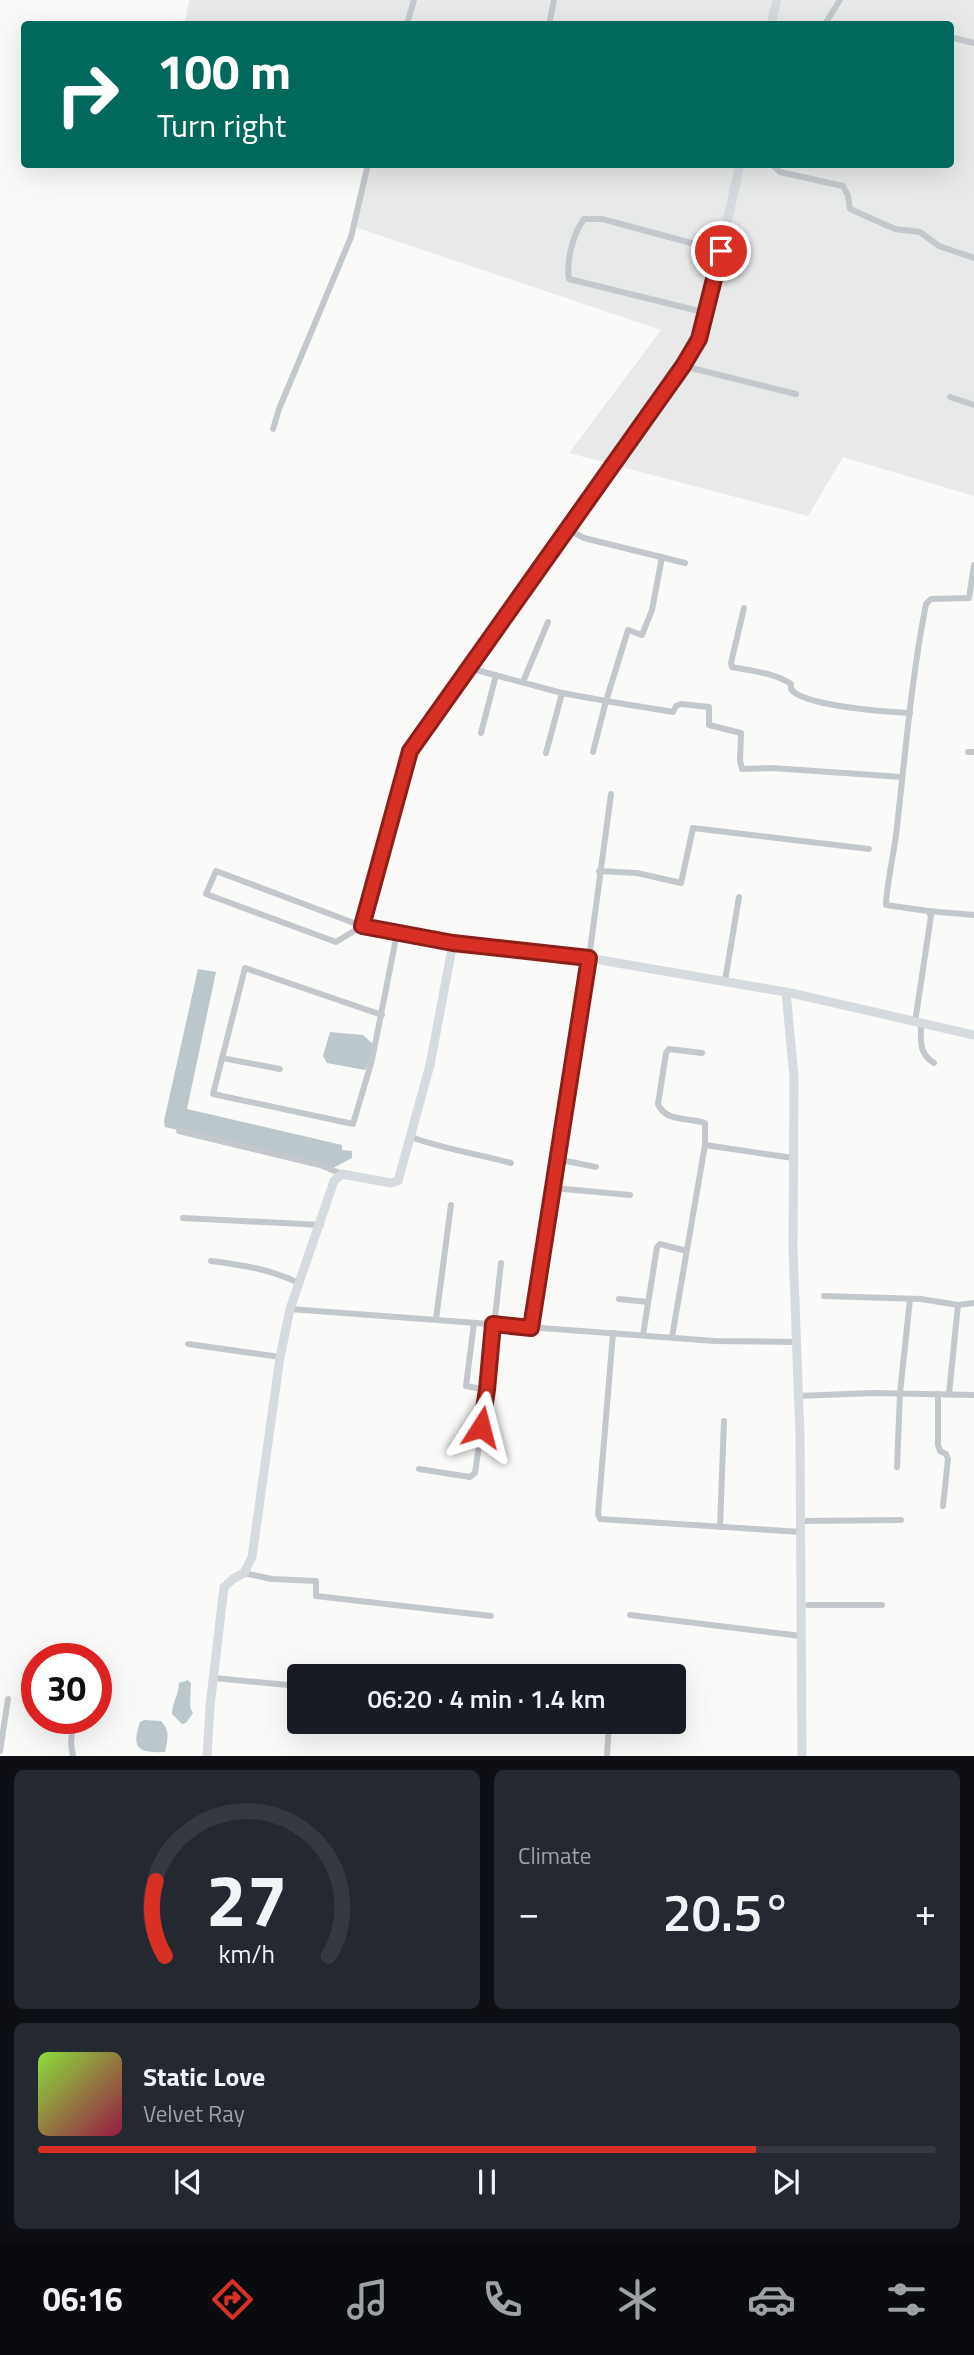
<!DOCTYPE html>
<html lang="en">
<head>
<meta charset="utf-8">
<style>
  body { margin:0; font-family:"Titillium Web",sans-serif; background:#242831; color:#f1f3f6; height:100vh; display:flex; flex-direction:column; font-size:26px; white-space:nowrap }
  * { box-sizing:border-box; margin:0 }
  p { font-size:23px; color:#9ea1a6 }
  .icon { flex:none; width:38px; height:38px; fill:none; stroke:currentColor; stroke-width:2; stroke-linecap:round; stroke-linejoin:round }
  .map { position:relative; height:1756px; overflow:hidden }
  .sheet { display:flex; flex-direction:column; gap:14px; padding:14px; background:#0d0f14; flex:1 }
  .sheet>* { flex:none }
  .guide { position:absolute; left:21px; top:21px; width:933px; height:147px; border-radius:7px; box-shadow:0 7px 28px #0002; background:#00695c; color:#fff; overflow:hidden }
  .speed { position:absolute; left:21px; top:1643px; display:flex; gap:14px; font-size:35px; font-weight:700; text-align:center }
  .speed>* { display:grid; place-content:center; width:91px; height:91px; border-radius:50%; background:#171b24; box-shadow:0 7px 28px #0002; line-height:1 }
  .speed .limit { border:10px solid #d22; background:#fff; color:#111 }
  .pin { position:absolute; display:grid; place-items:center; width:60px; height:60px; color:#fff; margin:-30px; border:4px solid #fff; border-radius:50%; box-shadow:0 2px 7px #0007 }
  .me { position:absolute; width:77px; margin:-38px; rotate:9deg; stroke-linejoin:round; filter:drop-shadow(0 0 5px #0008) }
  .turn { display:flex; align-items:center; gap:24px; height:147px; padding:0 21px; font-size:32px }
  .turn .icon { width:91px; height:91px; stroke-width:2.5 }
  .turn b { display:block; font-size:49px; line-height:60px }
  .big { font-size:52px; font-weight:600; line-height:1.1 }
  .sheet .tile { flex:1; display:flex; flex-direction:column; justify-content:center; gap:10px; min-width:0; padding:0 24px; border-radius:10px; background:#242831 }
  .sheet .dial { align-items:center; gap:0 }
  .dial svg { height:182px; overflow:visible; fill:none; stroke:#363941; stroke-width:7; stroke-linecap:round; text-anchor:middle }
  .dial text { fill:#f1f3f6; stroke:none }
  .song { display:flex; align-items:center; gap:21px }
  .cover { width:84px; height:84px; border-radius:10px; background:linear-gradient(135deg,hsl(90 70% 55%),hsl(340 70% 35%)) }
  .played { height:7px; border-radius:4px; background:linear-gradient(90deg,#d93025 80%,#363941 80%) }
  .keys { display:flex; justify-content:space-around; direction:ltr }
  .heat { display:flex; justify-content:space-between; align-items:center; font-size:38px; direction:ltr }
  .sheet .tiles { flex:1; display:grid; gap:14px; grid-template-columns:1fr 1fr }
  .tile:last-child { grid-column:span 2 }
  .trip { position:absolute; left:287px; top:1664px; width:399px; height:70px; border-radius:7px; background:#171b24; box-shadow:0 7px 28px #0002; font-weight:600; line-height:70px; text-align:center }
  .menu { display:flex; height:112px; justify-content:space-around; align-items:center; background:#090b0e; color:#9ea1a6 }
  .menu .icon { width:49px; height:49px }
  .menu .active { color:#d93025 }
  .menu b { font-size:32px; color:#f1f3f6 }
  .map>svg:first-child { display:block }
  .built { fill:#e8e9e9 }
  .water { fill:#bbc7cb }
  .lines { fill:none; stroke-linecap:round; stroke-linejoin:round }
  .street { stroke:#c3c8cc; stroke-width:6 }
  .secondary { stroke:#d6dbdf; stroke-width:9 }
  .route-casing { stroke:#8d1f18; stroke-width:18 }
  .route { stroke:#d93025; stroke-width:12 }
</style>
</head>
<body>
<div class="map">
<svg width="974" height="1757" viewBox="0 0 974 1757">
  <rect width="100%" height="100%" fill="#fafaf8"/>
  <polygon class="built" points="189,0 974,0 974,496 843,457 808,516 569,453 661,330 352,226 368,165 950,164 950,24 185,24"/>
  <g class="water">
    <polygon points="198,969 216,972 187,1109 342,1145 342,1150 352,1151 352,1158 333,1168 165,1127 164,1121"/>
    <polygon points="330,1032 363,1035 373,1044 371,1058 365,1070 327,1063 323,1056"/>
    <path d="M188,1680l3,3 -1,24 3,6 -7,10 -4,1 -10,-10c0,-11 7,-20 7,-31z"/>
    <path d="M144,1720l17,1c9,9 7,18 4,31 -27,1 -34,-3 -25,-30z"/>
  </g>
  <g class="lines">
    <g class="street">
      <polyline points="407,24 414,0"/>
      <polyline points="549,24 554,0"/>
      <polyline points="825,24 840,0"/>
      <polyline points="950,37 974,43"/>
      <polyline points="771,164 780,172 843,186 848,196 850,209 895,229 920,232 939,246 974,258"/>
      <path d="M707,313l-138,-34c-3,-18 4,-45 15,-60h18l119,32"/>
      <polyline points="683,366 796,394"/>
      <polyline points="950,397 974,405"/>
      <polyline points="273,429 279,409 351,237 368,164"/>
      <polyline points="567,529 584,538 685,563"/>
      <path d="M744,608l-13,55 1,4c20,4 43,6 59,17v5c11,17 97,23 119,24"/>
      <polyline points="469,668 562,693 606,701 628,630 642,635 652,610 662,557"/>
      <polyline points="523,682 548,622"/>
      <polyline points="481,733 496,675"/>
      <polyline points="593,752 606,701 673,712 676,706 681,704 709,707 709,725 741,733 740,761 742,769 772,768 902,777"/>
      <polyline points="968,752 974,752"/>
      <polyline points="546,753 562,693"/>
      <polygon points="216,871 362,926 336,942 206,894"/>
      <polyline points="599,871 637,873 681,883 693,828 869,849"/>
      <polyline points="928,911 974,915"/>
      <polyline points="725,981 739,897"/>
      <polyline points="382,1015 245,968 213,1094 353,1124 372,1060 397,933"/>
      <path d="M915,1022l16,-106 -3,-5 -42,-6c1,-23 7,-46 10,-70 9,-77 15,-155 30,-231l5,-5 38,-1 5,-33"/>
      <path d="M921,1023c0,17 -3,30 13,40"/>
      <path d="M702,1053l-33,-4 -3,4 -8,51c8,19 32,13 47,19v22"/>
      <polyline points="222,1058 280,1069"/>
      <polyline points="179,1131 320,1165 342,1174"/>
      <path d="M411,1137c32,12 67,17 100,26"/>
      <polyline points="556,1159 596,1167"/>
      <polyline points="553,1188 630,1195"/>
      <polyline points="183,1218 321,1225"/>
      <path d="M211,1261c31,4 59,8 88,22"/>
      <polyline points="824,1296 921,1299 958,1305 974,1303"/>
      <polyline points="619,1299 648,1302"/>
      <polyline points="290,1309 715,1341 795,1342"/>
      <polyline points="436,1319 451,1205"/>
      <polyline points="474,1323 466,1386 487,1390"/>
      <polyline points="531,1328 589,958 611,794"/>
      <polyline points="613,1333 598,1514 600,1519 801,1532"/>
      <polyline points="643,1335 657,1247 660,1244 687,1251"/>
      <polyline points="672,1337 705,1145 793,1158"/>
      <polyline points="188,1344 280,1357"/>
      <polyline points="938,1394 938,1445 940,1451 946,1454 948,1459 943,1506"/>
      <polyline points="949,1394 958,1305"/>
      <polyline points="798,1396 873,1393 974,1395"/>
      <polyline points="897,1467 900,1393 910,1299"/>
      <polyline points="419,1469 470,1477 475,1473 487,1390 501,1263"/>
      <polyline points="800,1521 901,1520"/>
      <polyline points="720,1527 724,1421"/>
      <polyline points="244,1573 272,1579 316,1581 316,1596 491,1616"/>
      <polyline points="808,1605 882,1605"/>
      <polyline points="630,1615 801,1636"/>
      <polyline points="214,1678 288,1685"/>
      <polyline points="73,1720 71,1743 73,1757"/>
      <polyline points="0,1751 8,1699"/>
      <polyline points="607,1757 609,1722"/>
    </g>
    <g class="secondary">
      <polyline points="771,24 777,0"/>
      <polyline points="740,164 707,313 699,339 683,366 410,751 362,926 453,943 589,958 791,993 974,1035"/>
      <polyline points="786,992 794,1077 793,1249 800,1436 802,1757"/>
      <polyline points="207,1757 210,1706 224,1587 233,1579 244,1573 252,1557 280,1357 290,1309 334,1181 342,1174 391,1183 398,1181 430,1065 453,943"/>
    </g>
  </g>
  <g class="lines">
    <defs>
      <polyline id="route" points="481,1427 487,1390 493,1324 531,1328 589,958 453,943 362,926 410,751 683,366 699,339 721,251"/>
    </defs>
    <use href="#route" class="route-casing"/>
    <use href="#route" class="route"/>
  </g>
</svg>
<div class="speed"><div class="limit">30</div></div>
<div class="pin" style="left:721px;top:251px;background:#d93025"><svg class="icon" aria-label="arrive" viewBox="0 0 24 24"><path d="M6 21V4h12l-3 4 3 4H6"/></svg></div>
<svg class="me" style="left:481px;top:1427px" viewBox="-20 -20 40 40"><path d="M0-17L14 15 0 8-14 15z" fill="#d93025" stroke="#fff" stroke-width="4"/></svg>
<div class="trip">06:20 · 4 min · 1.4 km</div>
<div class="guide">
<div class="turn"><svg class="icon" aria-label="right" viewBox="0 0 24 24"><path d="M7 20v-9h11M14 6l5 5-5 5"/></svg><div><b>100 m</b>Turn right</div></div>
</div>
</div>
<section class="sheet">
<div class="tiles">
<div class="tile dial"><svg viewBox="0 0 100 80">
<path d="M14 69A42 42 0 1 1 86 69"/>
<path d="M14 69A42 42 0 0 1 10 36" stroke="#d93025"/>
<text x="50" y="56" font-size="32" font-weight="700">27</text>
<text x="50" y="72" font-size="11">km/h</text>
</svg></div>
<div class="tile"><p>Climate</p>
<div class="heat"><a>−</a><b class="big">20.5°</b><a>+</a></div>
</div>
<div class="tile">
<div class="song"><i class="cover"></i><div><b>Static Love</b><p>Velvet Ray</p></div></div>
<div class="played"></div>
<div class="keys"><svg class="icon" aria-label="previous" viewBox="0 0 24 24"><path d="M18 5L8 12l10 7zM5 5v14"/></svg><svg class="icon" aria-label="pause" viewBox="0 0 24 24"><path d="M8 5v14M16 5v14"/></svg><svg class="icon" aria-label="next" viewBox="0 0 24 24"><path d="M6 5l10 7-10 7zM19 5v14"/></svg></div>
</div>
</div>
</section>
<nav class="menu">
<b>06:16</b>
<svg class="icon active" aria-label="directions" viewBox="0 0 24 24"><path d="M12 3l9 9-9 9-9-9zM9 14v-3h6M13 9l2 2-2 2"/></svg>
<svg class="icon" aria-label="music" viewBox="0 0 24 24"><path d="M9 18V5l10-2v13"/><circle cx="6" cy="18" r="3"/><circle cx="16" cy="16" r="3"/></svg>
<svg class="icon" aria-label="phone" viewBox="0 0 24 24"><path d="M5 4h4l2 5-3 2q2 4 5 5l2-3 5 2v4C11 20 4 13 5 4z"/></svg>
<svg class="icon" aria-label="climate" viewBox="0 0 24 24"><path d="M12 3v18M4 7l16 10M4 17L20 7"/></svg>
<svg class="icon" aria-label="car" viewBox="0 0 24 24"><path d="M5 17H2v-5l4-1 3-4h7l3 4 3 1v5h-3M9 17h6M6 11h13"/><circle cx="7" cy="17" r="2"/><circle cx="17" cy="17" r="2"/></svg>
<svg class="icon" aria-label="filters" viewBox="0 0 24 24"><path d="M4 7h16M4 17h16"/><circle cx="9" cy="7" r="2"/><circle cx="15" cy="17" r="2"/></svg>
</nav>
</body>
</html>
